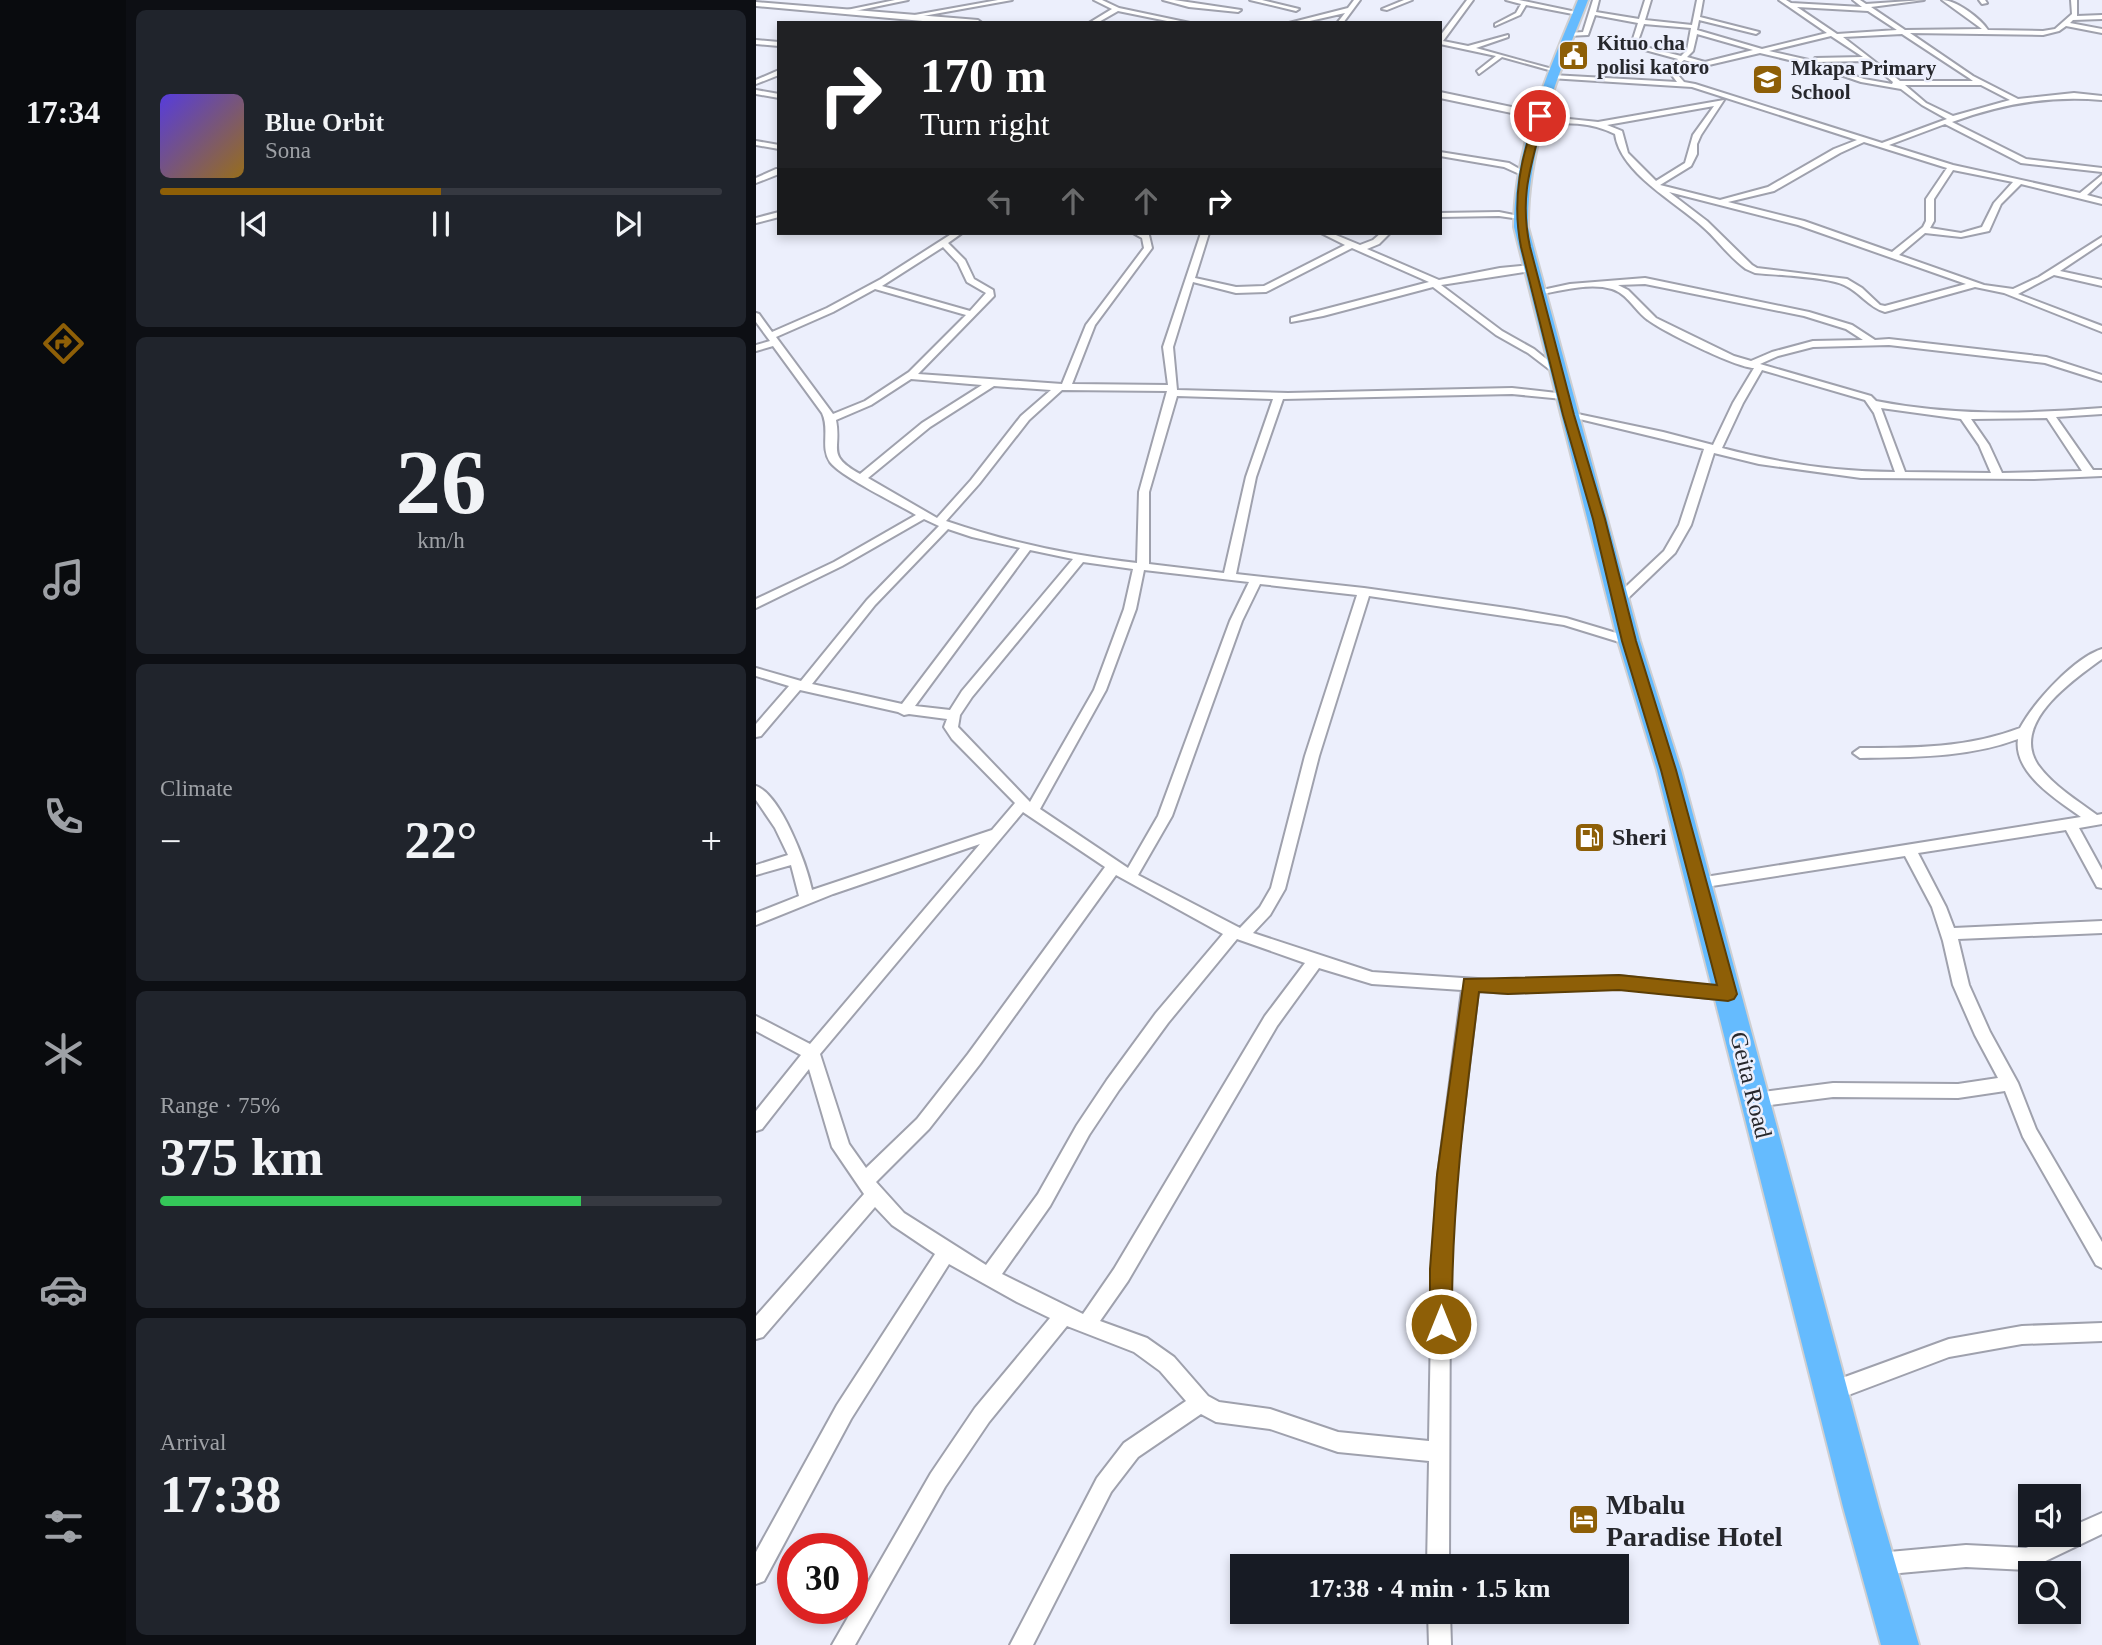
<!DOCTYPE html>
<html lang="en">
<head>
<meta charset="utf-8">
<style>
  body { margin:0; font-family:Georgia,serif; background:#20242c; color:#f1f3f6; height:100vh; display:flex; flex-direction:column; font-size:26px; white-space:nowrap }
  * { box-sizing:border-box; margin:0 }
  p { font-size:23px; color:#9ea1a6 }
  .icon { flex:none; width:38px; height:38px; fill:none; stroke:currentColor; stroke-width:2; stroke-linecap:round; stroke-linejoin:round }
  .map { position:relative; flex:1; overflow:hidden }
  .panel { display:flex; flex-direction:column; gap:10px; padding:10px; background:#0d0f14; width:630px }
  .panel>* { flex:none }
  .banner { position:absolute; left:21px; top:21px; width:665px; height:214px; border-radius:0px; box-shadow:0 4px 10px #0003; background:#202124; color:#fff; overflow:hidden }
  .controls { position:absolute; left:1262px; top:1484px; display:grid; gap:14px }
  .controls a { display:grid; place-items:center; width:63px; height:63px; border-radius:0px; background:#171b24; box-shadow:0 4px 10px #0003; font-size:35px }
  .speed { position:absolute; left:21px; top:1533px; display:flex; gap:14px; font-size:35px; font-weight:700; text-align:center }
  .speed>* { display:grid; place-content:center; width:91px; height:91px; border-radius:50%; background:#171b24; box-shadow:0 4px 10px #0003; line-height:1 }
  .speed .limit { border:10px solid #d22; background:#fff; color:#111 }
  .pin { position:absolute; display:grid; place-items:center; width:60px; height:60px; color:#fff; margin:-30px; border:4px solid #fff; border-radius:50%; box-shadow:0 2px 7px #0007 }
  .me { position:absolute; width:77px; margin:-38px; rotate:0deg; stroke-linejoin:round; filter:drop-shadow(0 0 5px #0008) }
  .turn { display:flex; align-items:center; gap:24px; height:147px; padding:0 28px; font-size:32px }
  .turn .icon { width:91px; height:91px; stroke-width:2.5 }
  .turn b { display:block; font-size:49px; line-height:60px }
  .lanes { display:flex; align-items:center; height:66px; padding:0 28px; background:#0003; justify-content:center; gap:35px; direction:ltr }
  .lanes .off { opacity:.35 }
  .big { font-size:52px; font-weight:600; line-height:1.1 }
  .panel .tile { flex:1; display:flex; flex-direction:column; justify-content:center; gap:10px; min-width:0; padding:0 24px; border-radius:10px; background:#20242c }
  .panel .dial { align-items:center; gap:0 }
  .dial b { font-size:91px; line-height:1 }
  .song { display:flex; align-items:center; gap:21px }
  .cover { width:84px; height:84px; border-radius:10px; background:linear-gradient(135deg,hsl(250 70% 55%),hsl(40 70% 35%)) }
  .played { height:7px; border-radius:4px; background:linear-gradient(90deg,#8e5f07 50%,#363941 50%) }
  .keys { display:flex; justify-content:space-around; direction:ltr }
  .heat { display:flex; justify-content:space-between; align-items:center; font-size:38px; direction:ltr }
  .charge { height:10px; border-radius:5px; background:linear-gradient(90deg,#34c759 75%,#363941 0) }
  .trip { position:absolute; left:474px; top:1554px; width:399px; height:70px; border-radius:0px; background:#171b24; box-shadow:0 4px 10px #0003; font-weight:600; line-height:70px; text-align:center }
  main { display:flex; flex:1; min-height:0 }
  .tabs { display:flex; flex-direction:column; width:126px; justify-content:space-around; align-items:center; background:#090b0e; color:#9ea1a6 }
  .tabs .icon { width:49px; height:49px }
  .tabs .selected { color:#8e5f07 }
  .tabs b { font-size:32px; color:#f1f3f6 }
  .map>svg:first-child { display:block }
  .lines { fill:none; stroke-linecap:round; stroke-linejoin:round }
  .street-casing { stroke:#9fa1ad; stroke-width:4 }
  .secondary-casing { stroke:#9fa1ad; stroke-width:4 }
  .highway-casing { stroke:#cfcfd1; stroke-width:4 }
  .street { fill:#fff; fill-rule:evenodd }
  .secondary { fill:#fff; fill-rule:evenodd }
  .highway { fill:#65bbfe; fill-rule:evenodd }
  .route { fill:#8e5f07; stroke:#5c3e05; stroke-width:2 }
  .labels { text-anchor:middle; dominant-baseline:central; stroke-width:5; stroke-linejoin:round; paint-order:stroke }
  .far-poi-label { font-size:21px; font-weight:bold; fill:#26272c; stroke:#eceffc; text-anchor:start }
  .poi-label { font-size:24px; font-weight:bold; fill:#26272c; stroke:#eceffc; text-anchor:start }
  .street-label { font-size:24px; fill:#26272c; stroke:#eceffc }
  .near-poi-label { font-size:28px; font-weight:bold; fill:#26272c; stroke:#eceffc; text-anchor:start }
</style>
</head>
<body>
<main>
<nav class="tabs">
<b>17:34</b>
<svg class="icon selected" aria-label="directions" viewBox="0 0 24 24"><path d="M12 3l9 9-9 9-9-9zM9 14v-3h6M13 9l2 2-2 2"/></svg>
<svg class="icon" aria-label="music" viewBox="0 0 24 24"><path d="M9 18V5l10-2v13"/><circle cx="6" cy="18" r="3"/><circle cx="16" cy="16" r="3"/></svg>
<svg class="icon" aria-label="phone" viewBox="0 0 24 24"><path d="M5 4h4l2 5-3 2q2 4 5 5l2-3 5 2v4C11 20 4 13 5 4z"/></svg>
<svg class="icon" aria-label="climate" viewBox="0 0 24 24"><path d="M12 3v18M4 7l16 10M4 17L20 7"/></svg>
<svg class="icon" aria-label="car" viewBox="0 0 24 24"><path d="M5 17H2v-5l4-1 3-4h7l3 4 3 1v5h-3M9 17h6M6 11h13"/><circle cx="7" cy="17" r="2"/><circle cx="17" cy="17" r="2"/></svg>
<svg class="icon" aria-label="filters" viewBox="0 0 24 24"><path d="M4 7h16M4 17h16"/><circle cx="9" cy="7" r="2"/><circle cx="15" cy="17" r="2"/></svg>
</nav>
<section class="panel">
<div class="tile">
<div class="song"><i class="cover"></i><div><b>Blue Orbit</b><p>Sona</p></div></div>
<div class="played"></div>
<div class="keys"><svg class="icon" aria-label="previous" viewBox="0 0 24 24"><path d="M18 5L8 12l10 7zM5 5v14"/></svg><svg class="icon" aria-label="pause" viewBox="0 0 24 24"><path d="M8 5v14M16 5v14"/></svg><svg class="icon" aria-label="next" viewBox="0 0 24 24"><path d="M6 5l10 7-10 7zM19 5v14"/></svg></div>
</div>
<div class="tile dial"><b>26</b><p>km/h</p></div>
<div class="tile"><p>Climate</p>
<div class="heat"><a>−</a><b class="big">22°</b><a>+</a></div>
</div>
<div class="tile"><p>Range · 75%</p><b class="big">375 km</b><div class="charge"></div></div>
<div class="tile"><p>Arrival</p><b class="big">17:38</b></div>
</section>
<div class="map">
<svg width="1346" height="1645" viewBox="0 0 1346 1645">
  <rect width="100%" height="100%" fill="#eceffc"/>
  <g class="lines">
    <defs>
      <g id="street">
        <polygon points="139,0 152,0 89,13 86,11"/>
        <polygon points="242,0 256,0 156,18 153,16"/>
        <polygon points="338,0 346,0 363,8 434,23 421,23 362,11 341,23 333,23 356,9"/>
        <polygon points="407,0 418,0 485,10 482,12 433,7"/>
        <polygon points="494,0 506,0 543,9 540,11"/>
        <polygon points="598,0 604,0 587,23 581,23 589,13 545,23 533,23 592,8"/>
        <polygon points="648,0 656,0 631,10 626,9"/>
        <polygon points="711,0 717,0 687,41 712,46 752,35 752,37 720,48 800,70 800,72 746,57 723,74 721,71 740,56 684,44 684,36"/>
        <polygon points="750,0 763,0 825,13 822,15 770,5 764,15 739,26 739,24 760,13 765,4"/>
        <path d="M837,0h6l-3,12 43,7 6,-19h6l-6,20 47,5 5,-25h6l-3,17 59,15 -3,2 -57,-14 -2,10 65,19 65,-16 -48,-33h7l5,3 71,4 -9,-7h7l6,4 58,-4 -53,7 34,23 77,-1 -40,-29c14,0 38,18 46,30l55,1 12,-2 17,-15 -1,-14h6v16l25,-1v4l-29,1 -3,3 32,6v4l-36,-7 -7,5 -16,4 -133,-2 63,43 45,23 56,-6 28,3v4c-53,-5 -101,4 -150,22l74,37 76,9v4l-81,-9 -76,-39 -56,21 64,20 127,28 22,-18v6l-15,14 15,4v5l-81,-20 -20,20 -12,27 -28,6 -36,-4 -26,22 85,30 29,4 26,-12 63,-40v6l-42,28 42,9v6l-48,-11 -36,19 84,32v6l-98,-39 -29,-6 -90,25c-17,-5 -25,-20 -41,-27 -16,-8 -69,-10 -89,-12l-9,-4c-17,-12 -28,-29 -43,-42 -27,-25 -83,-54 -88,-93 -24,-12 -50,-12 -77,-9l-3,-4 34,-2 29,3 126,-22 -23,35 -4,9v10l-6,12 -31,19 60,15 48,-13 66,-38 23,-9 -165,-53 -142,-9 2,-3 125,7 -6,-8 -1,-7 8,-8 -33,-9 -13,-8 6,-19 -43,-8 -7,20 -21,1 2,-3 14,-1zM1041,7l71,4 29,19 -60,4zM888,24l47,4 -4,22 -6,6 -32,-8 -11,-7zM941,34l56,16 -48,12 -18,-5 6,-6zM1146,34l67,44 4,3h-73l-57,-44zM1075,36l32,21 -48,1 -2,3 -44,-10zM1004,53l54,13 47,16 40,7 21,16 25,14 -65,24 -187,-59 -11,-2 -7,-8 -1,-7 8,-7 13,4 -4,2 3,2zM1112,61l25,21 -1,2 -28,-5 -48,-17zM1149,85h76l29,15 -57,16 -27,-13zM958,106l-21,29 -8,28 -29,18 -28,-28 -6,-22 -15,-6zM1108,142l83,26 -21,31v22l-3,6 -31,25 -88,-31 -76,-19 46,-11 66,-38zM1197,170l60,12 -19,21 -12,24 -21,6 -31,-5 4,-7v-22zM913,192l129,33 168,59 -81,22 -5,-1 -18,-17 -15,-9 -90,-11 -5,-3 -45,-44z"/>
        <polygon points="1223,0 1229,0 1231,3 1226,4"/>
        <polygon points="0,40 23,42 23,46 0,44"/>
        <polygon points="23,70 23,75 0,84 0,80"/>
        <polygon points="0,90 23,94 23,98 0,94"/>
        <polygon points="0,141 23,145 23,149 0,145"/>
        <polygon points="684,152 753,163 772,174 768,176 748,167 684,156"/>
        <polygon points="20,169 23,169 23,174 0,183 0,178"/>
        <polygon points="23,212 23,217 0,223 0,218"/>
        <polygon points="743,212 768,217 764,219 743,216 684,217 684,213"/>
        <path d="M197,233h9l-14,10 17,17 9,19 19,11 1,6 -76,78 144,10 24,-59 58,-77 -2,-10 -9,-5 16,2 3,13 -57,77 -23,59 96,1 -5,-38 38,-114h8l-14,45 41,9 28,-1 81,-41 -24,-12h10l29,12 13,-5 8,-7h9l-11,11 -12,5 72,31 61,-12 30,-3 4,3 -4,3 -89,14 61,46 32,18 27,22v4l-3,1 -30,-23 -32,-18 -63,-48 -110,29 -32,6v-4l138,-36 -77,-34 -86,44 -30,1 -43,-11 -20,65 4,43 111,3 224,-5 54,6v4l-3,1 -51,-5 -229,5 -27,78 -20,97 128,14 150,21 52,9 67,20 2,3 -6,4 -65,-20 -195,-29 -50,160 -34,133 -15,26 -17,18 119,39 136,9 111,-5 109,12 6,2 2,4 -2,4 -6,2 -109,-12 -111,5 -30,-2 -22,184 -6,94 -1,297h-22l2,-105 -91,-9 -68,-23 -54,-7 -15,-8 -63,43 -27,35 -78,153h-23l87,-167 27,-35 62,-42 -26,-30 -26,-19 -67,-26 -78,96 -44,65 -90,158h-23l99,-172 44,-65 75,-90 -33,-16 -68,-38 -98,155 -87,162 -8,3v-32l81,-147 98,-151 -43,-29 -17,-18 -112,130 -7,2v-23l108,-122 -32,-47 -23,-78 -47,60 -6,2v-20l45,-56 -45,-24v-15l54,28 170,-200 -147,50 -77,31v-12l43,-17 -8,-31 -35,10v-10l32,-10 -13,-27 -19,-28v-14c25,9 51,79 56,104l180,-60 23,-27 -63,-64 -8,-12 3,-8 -38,-5 -5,1 -6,-3 -98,-22 -39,46 -5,1v-13l33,-38 -33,-10v-8l45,13 66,-81 72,-74 -15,-7 -82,47 -86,42v-9l78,-37 82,-47c-18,-11 -75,-38 -86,-53 -10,-15 0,-32 -8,-49l-49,-67 -17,5v-6l14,-4 -14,-19v-9l3,1 13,18 55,-24 54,-29zM187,247l15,16 9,19 19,11 -16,18 -88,-25zM119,289l91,26 -57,57 -44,29 -32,13 -57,-77 57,-25zM155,379l71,6 -60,38 -62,51c-35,-20 -18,-24 -24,-54l35,-15zM238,386l57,4 -30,26 -50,64 -34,38 -69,-40 62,-51zM306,390l105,1 -28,101 -2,71c-64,-7 -130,-21 -191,-42l33,-37 50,-64zM421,396l96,3 -27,78 -22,96 -75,-9v-72zM192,529l24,8 48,11 -118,156 -90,-20 63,-79zM274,550l43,9 -111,132 -12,19 -35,-4zM327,562l50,7 -9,40 -30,81 -64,112 -72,-75 2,-12 12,-18zM388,570l105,12 -19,39 -72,195 -30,52 -88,-59 66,-119 30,-81zM504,584l97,11 -52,161 -34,132 -11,19 -20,21 -102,-53 34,-59 70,-195zM267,812l82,55 -137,187 -51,65 -51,49 -17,-24 -29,-90zM360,875l107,59 -67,79 -49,67 -30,45 -39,69 -52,71 -82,-52 -28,-31 53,-53 51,-65zM481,939l68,24 -40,53 -151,253 -31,45 -81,-40 48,-68 39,-71 30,-45 49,-67zM563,968l53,16 90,6 -24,185 -6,94 -3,172 -91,-9 -68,-23 -51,-7 -11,-6 -34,-39 -27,-19 -47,-17 28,-40 149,-255z"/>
        <path d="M889,278l164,34 43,13 23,15 14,-1 157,18 56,18v6l-57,-18 -156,-18 -76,2 -35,9 -18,8 111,32 5,5c76,15 150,13 226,7v6l-46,3 37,53h9v6l-68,3 -173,-1 -102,-14 -45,-11 -23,72 -16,28 -52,50h-8v-6l49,-46 15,-26 25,-76 -141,-34 5,-3 95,20 50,13 20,-42 21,-35c-17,0 -90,-36 -106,-48 -13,-9 -20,-26 -36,-31 -23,-7 -52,2 -75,6l-4,-3 37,-8zM889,284l159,32 42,13 17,11 -50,1 -41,11 -21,9 -17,-5 -78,-38 -28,-28 -10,-5zM1006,370l103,30 9,13 21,59c-58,0 -117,-9 -173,-24l21,-45zM1125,408l80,11 18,26 12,28 -86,-1zM1291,418l35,53 -80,2 -13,-28 -18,-26z"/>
        <path d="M1346,649v10c-29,21 -92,64 -64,106 15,21 39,35 59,50l5,-1v10l-23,4 23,42v18l-5,-1 -31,-57 -148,23 28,54 8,21 148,-7v12l-144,6 11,46 21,47 28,51 18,46 66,113v26l-6,-3 -73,-128 -18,-46 -47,7 -125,-1 -78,10 -6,-2 -2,-5 2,-5 6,-2 78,-10 125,1 40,-6 -23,-43 -22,-50 -10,-44 -11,-34 -27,-51 -206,32 -5,-1 -2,-4 2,-4 5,-1 382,-61c-24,-17 -68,-44 -63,-78 -50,19 -105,18 -158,19l-7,-5 7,-5c55,0 108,0 160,-20 14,-26 54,-70 82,-79z"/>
        <polygon points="1346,1323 1346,1341 1266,1344 1193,1357 1074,1402 1067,1399 1064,1392 1067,1385 1193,1339 1266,1326"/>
        <polygon points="1346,1513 1346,1534 1271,1570 1210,1567 1122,1575 1114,1572 1111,1564 1114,1556 1122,1553 1210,1545 1270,1548 1299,1535 1312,1535 1312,1528"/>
        <polygon points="672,1612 694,1612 695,1645 673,1645"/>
      </g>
      <g id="secondary">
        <polygon points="0,2 222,20 226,23 189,23 0,6"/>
        <polygon points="684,92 784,113 789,116 784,119 684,98"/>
      </g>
      <path id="highway" d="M822,0h10c-29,74 -61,146 -60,227l112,414 41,129 198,737 40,138h-38l-38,-138 -186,-737 -39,-129 -104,-414c0,-81 34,-153 64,-227z"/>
    </defs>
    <use href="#street" class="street-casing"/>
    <use href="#secondary" class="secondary-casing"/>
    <use href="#highway" class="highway-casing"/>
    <use href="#street" class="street"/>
    <use href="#secondary" class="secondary"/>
    <use href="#highway" class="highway"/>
  </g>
  <path class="route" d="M781,115l7,1c-13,50 -25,80 -14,131l44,168 31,104 31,122 40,129 61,224 -3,5 -6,2 -109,-11 -111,4 -29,-2c-14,111 -28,220 -27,332l-4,7 -7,3 -8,-3 -3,-7v-55l7,-94 27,-196 155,-4 98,10 -56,-215 -39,-129 -29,-122 -30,-104 -42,-168c-9,-45 -1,-90 16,-132z"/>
  <defs>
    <symbol id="civic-square" viewBox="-11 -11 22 22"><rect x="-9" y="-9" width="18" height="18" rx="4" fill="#8e5f07" stroke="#eceffc"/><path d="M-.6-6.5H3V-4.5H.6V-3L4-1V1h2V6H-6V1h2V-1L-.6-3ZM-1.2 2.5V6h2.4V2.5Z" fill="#fff"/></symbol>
    <symbol id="school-square" viewBox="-11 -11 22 22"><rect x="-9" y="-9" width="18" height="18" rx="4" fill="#8e5f07" stroke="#eceffc"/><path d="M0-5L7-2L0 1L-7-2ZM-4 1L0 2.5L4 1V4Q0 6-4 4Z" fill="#fff"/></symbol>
    <symbol id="fuel-square" viewBox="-11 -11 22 22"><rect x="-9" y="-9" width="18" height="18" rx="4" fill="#8e5f07" stroke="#eceffc"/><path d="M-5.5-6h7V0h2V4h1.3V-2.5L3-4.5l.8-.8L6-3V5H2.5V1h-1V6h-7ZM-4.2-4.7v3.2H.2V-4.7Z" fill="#fff"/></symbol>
    <symbol id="hotel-square" viewBox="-11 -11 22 22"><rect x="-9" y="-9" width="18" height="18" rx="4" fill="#8e5f07" stroke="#eceffc"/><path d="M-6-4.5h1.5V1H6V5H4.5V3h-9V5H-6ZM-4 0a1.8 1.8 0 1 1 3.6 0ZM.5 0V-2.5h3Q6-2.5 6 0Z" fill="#fff"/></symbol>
  </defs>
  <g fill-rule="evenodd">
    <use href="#civic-square" x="800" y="38" width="35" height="35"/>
    <use href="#school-square" x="994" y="62" width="35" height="35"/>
    <use href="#fuel-square" x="816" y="820" width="35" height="35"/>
    <use href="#hotel-square" x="810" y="1502" width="35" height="35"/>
  </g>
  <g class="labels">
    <g class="far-poi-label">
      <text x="841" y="43">Kituo cha<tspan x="841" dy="24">polisi katoro</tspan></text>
      <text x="1035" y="68">Mkapa Primary<tspan x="1035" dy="24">School</tspan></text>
    </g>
    <g class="poi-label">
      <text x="856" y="837">Sheri</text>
    </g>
    <g class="street-label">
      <text transform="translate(995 1085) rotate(76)">Geita Road</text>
    </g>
    <g class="near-poi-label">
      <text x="850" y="1504">Mbalu<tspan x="850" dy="32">Paradise Hotel</tspan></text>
    </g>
  </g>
</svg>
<div class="controls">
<a><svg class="icon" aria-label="sound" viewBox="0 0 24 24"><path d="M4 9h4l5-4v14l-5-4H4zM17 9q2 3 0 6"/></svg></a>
<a><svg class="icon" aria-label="search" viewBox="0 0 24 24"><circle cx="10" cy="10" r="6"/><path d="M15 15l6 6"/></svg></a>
</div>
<div class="speed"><div class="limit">30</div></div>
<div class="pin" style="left:784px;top:116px;background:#d93025"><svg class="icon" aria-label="arrive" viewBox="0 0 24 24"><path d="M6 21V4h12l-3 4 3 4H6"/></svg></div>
<svg class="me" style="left:685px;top:1324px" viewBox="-20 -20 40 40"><circle r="17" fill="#8e5f07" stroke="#fff" stroke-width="3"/><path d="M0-11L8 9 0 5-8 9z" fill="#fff"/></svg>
<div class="trip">17:38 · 4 min · 1.5 km</div>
<div class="banner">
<div class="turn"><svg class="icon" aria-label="right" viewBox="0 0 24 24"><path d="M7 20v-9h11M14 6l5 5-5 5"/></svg><div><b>170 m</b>Turn right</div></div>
<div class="lanes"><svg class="icon off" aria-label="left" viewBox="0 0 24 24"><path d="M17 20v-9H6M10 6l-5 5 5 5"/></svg><svg class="icon off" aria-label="ahead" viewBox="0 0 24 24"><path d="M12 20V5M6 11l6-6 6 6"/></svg><svg class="icon off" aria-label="ahead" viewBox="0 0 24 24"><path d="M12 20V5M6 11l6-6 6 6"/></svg><svg class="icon" aria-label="right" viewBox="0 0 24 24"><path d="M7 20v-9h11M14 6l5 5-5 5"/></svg></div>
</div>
</div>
</main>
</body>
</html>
